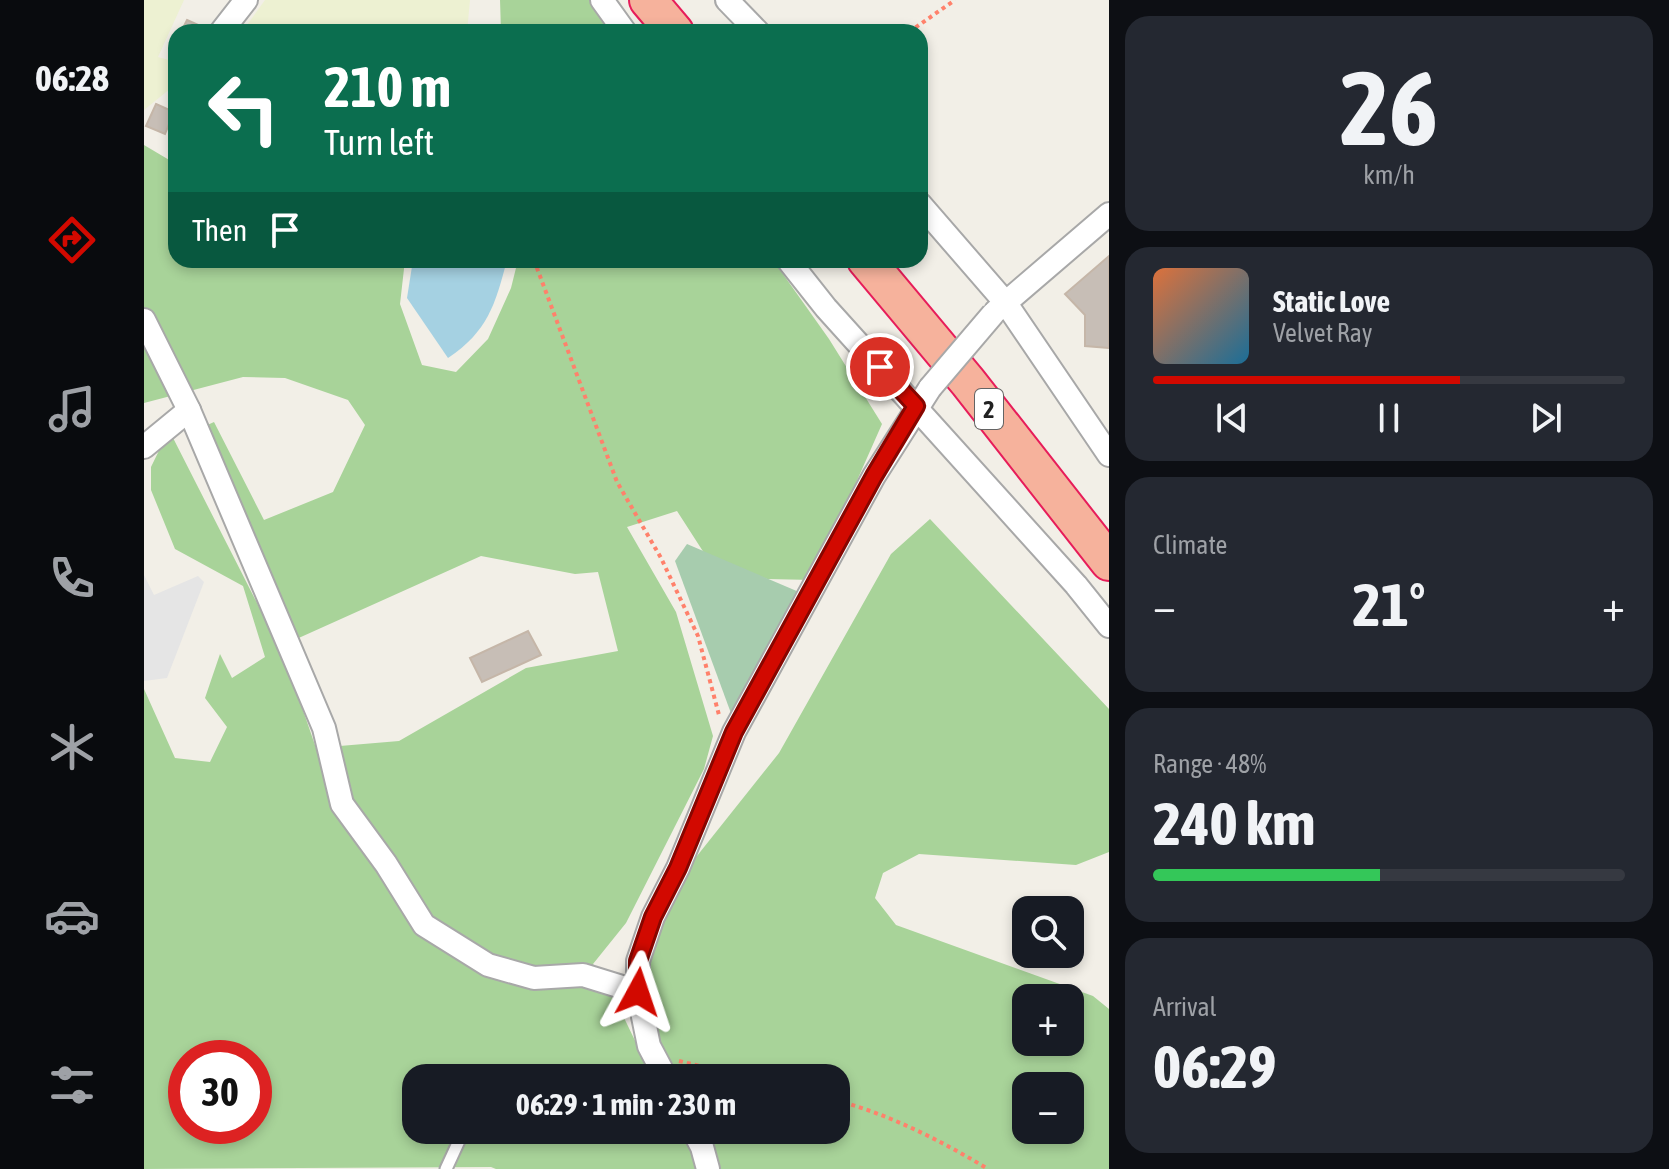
<!DOCTYPE html>
<html lang="en">
<head>
<meta charset="utf-8">
<style>
  body { margin:0; font-family:"Asap Condensed",sans-serif; background:#242831; color:#f1f3f6; height:100vh; display:flex; flex-direction:column; font-size:30px; white-space:nowrap }
  * { box-sizing:border-box; margin:0 }
  p { font-size:26px; color:#9ea1a6 }
  .icon { flex:none; width:44px; height:44px; fill:none; stroke:currentColor; stroke-width:2; stroke-linecap:round; stroke-linejoin:round }
  .map { position:relative; flex:1; overflow:hidden }
  .details { display:flex; flex-direction:column; gap:16px; padding:16px; background:#0d0f14; width:560px }
  .details>* { flex:none }
  .banner { position:absolute; left:24px; top:24px; width:760px; height:244px; border-radius:24px; box-shadow:0 4px 12px #0003; background:#0b6e4f; color:#fff; overflow:hidden }
  .tools { position:absolute; left:868px; top:896px; display:grid; gap:16px }
  .tools a { display:grid; place-items:center; width:72px; height:72px; border-radius:16px; background:#171b24; box-shadow:0 4px 12px #0003; font-size:40px }
  .speed { position:absolute; left:24px; top:1040px; display:flex; gap:16px; font-size:40px; font-weight:700; text-align:center }
  .speed>* { display:grid; place-content:center; width:104px; height:104px; border-radius:50%; background:#171b24; box-shadow:0 4px 12px #0003; line-height:1 }
  .speed .limit { border:12px solid #d22; background:#fff; color:#111 }
  .pin { position:absolute; display:grid; place-items:center; width:68px; height:68px; color:#fff; margin:-34px; border:4px solid #fff; border-radius:50%; box-shadow:0 2px 8px #0007 }
  .me { position:absolute; width:88px; margin:-44px; rotate:5deg; stroke-linejoin:round; filter:drop-shadow(0 0 6px #0008) }
  .turn { display:flex; align-items:center; gap:28px; height:168px; padding:0 24px; font-size:36px }
  .turn .icon { width:104px; height:104px; stroke-width:2.5 }
  .turn b { display:block; font-size:56px; line-height:68px }
  .then { display:flex; align-items:center; height:76px; padding:0 24px; background:#0003; gap:16px; font-size:30px }
  .big { font-size:60px; font-weight:700; line-height:1.1 }
  .details .card { flex:1; display:flex; flex-direction:column; justify-content:center; gap:12px; min-width:0; padding:0 28px; border-radius:24px; background:#242831 }
  .details .dial { align-items:center; gap:0 }
  .dial b { font-size:104px; line-height:1 }
  .song { display:flex; align-items:center; gap:24px }
  .cover { width:96px; height:96px; border-radius:12px; background:linear-gradient(135deg,hsl(20 70% 55%),hsl(200 70% 35%)) }
  .played { height:8px; border-radius:4px; background:linear-gradient(90deg,#d20900 65%,#363941 65%) }
  .keys { display:flex; justify-content:space-around; direction:ltr }
  .heat { display:flex; justify-content:space-between; align-items:center; font-size:44px; direction:ltr }
  .charge { height:12px; border-radius:6px; background:linear-gradient(90deg,#34c759 48%,#363941 0) }
  .trip { position:absolute; left:258px; top:1064px; width:448px; height:80px; border-radius:24px; background:#171b24; box-shadow:0 4px 12px #0003; font-weight:700; line-height:80px; text-align:center }
  main { display:flex; flex:1; min-height:0 }
  .tab-bar { display:flex; flex-direction:column; width:144px; justify-content:space-around; align-items:center; background:#090b0e; color:#9ea1a6 }
  .tab-bar .icon { width:56px; height:56px }
  .tab-bar .selected { color:#d20900 }
  .tab-bar b { font-size:36px; color:#f1f3f6 }
  .map>svg:first-child { display:block }
  .farmland { fill:#edf1d2 }
  .forest { fill:#a8d399; fill-rule:evenodd }
  .cemetery { fill:#a7ccae }
  .parking { fill:#e5e5e5 }
  .water { fill:#a5d1e2 }
  .building { fill:#c7beb6; stroke:#c5b6a8; stroke-width:2 }
  .lines { fill:none; stroke-linecap:round; stroke-linejoin:round }
  .service-casing { stroke:#a8a8a8; stroke-width:15 }
  .minor-casing { stroke:#a8a8a8; stroke-width:26 }
  .trunk-casing { stroke:#e71d5a; stroke-width:40 }
  .path { stroke:#ff816b; stroke-width:4; stroke-dasharray:4 4; stroke-linecap:butt }
  .service { stroke:#fff; stroke-width:11 }
  .minor { stroke:#fff; stroke-width:22 }
  .trunk { stroke:#f6b29c; stroke-width:36 }
  .minor-bridge-casing { stroke:#a8a8a8; stroke-width:26; stroke-linecap:butt }
  .minor-bridge { stroke:#fff; stroke-width:22 }
  .route-casing { stroke:#880600; stroke-width:20 }
  .route { stroke:#d20900; stroke-width:14 }
  .labels { text-anchor:middle; dominant-baseline:central; stroke-width:7; stroke-linejoin:round; paint-order:stroke }
  .shield { fill:#fff; stroke:#646464; stroke-width:2 }
  .shield-label { font-size:24px; font-weight:bold; fill:#212121 }
</style>
</head>
<body>
<main>
<nav class="tab-bar">
<b>06:28</b>
<svg class="icon selected" aria-label="directions" viewBox="0 0 24 24"><path d="M12 3l9 9-9 9-9-9zM9 14v-3h6M13 9l2 2-2 2"/></svg>
<svg class="icon" aria-label="music" viewBox="0 0 24 24"><path d="M9 18V5l10-2v13"/><circle cx="6" cy="18" r="3"/><circle cx="16" cy="16" r="3"/></svg>
<svg class="icon" aria-label="phone" viewBox="0 0 24 24"><path d="M5 4h4l2 5-3 2q2 4 5 5l2-3 5 2v4C11 20 4 13 5 4z"/></svg>
<svg class="icon" aria-label="climate" viewBox="0 0 24 24"><path d="M12 3v18M4 7l16 10M4 17L20 7"/></svg>
<svg class="icon" aria-label="car" viewBox="0 0 24 24"><path d="M5 17H2v-5l4-1 3-4h7l3 4 3 1v5h-3M9 17h6M6 11h13"/><circle cx="7" cy="17" r="2"/><circle cx="17" cy="17" r="2"/></svg>
<svg class="icon" aria-label="filters" viewBox="0 0 24 24"><path d="M4 7h16M4 17h16"/><circle cx="9" cy="7" r="2"/><circle cx="15" cy="17" r="2"/></svg>
</nav>
<div class="map">
<svg width="965" height="1169" viewBox="0 0 965 1169">
  <rect width="100%" height="100%" fill="#f2efe7"/>
  <g class="farmland">
    <polygon points="0,0 40,0 14,57 32,62 32,84 0,110"/>
    <polygon points="121,0 326,0 323,32 98,32"/>
  </g>
  <g class="forest">
    <polygon points="356,0 445,0 467,32 357,32"/>
    <path d="M0,145l32,19v96h229l-5,44 22,61 34,7 32,-33 23,-51 7,-28h255l56,79 53,85 -69,156 -46,-1 -61,-23 -29,-45 -50,16 49,85 37,124 -9,33 -78,154 -33,41 21,33 39,81h-237v52h265l14,27 2,12h-201l-5,-2 -347,2v-480l31,69 35,4 17,-35 -22,-29 15,-44 12,24 33,-21 -22,-71 -68,-37 -24,-59v-23l18,-37 116,228 31,90 83,-7 127,-73 92,-17 -20,-79 -23,2 -94,-18 -189,85 -89,-214 11,-5 50,98 69,-28 32,-67 -17,-25 -63,-22 -42,-1 -99,26zM42,1058h68v68h-68z"/>
    <path d="M786,519l179,190v143l-33,13 -157,-11 -36,19 -8,25 21,27 197,71 16,13v160h-393l-14,-39h134v-52h-161l-18,-35 -12,-52 1,-29 14,-42 25,-49 94,-118 112,-199zM882,998h44v44h-44zM882,1086h44v44h-44z"/>
  </g>
  <polygon class="cemetery" points="543,544 655,592 588,716 531,561"/>
  <polygon class="parking" points="0,575 10,595 54,576 60,582 23,678 0,681"/>
  <path class="water" d="M269,260h94c-12,45 -19,71 -59,98l-41,-60z"/>
  <g class="building">
    <polygon points="43,20 61,28 59,32 37,32"/>
    <polygon points="12,104 30,112 21,134 2,126"/>
    <polygon points="965,256 965,348 941,346 941,315 921,294"/>
    <polygon points="384,631 397,655 338,682 326,658"/>
  </g>
  <g class="lines">
    <defs>
      <polyline id="service" points="302,1169 320,1130"/>
      <g id="minor">
        <polyline points="458,0 481,32"/>
        <polyline points="583,0 614,32"/>
        <polyline points="77,32 102,0"/>
        <polyline points="776,204 861,302 965,455"/>
        <polyline points="644,260 682,308 932,585 965,626"/>
        <polyline points="852,311 965,214"/>
        <polyline points="0,320 45,410 180,728 198,804 242,864 280,925 344,965 390,978 439,975 494,992"/>
        <polyline points="0,447 45,410"/>
        <polyline points="522,1078 505,1046 494,992 494,961 509,917 534,868 590,732 730,476 786,388"/>
        <polyline points="549,1130 558,1147 564,1169"/>
      </g>
      <g id="trunk">
        <polyline points="504,0 531,32"/>
        <polyline points="722,260 824,382 965,562"/>
      </g>
    </defs>
    <use href="#service" class="service-casing"/>
    <use href="#minor" class="minor-casing"/>
    <use href="#trunk" class="trunk-casing"/>
    <g class="path">
      <polyline points="765,32 811,0"/>
      <polyline points="390,260 473,482 517,558 554,636 575,715"/>
      <polyline points="535,1061 607,1078"/>
      <path d="M692,1100c54,15 104,40 152,69"/>
    </g>
    <use href="#service" class="service"/>
    <use href="#minor" class="minor"/>
    <use href="#trunk" class="trunk"/>
    <defs>
      <polyline id="minor-bridge" points="786,388 849,314"/>
    </defs>
    <use href="#minor-bridge" class="minor-bridge-casing"/>
    <use href="#minor-bridge" class="minor-bridge"/>
  </g>
  <g class="lines">
    <defs>
      <polyline id="route" points="494,992 494,961 509,917 534,868 590,732 730,476 772,406 736,367"/>
    </defs>
    <use href="#route" class="route-casing"/>
    <use href="#route" class="route"/>
  </g>
  <g class="labels">
    <rect class="shield" x="831" y="389" width="28" height="40" rx="6"/>
    <g class="shield-label">
      <text x="845" y="409">2</text>
    </g>
  </g>
</svg>
<div class="tools">
<a><svg class="icon" aria-label="search" viewBox="0 0 24 24"><circle cx="10" cy="10" r="6"/><path d="M15 15l6 6"/></svg></a>
<a>+</a>
<a>−</a>
</div>
<div class="speed"><div class="limit">30</div></div>
<div class="pin" style="left:736px;top:367px;background:#d93025"><svg class="icon" aria-label="arrive" viewBox="0 0 24 24"><path d="M6 21V4h12l-3 4 3 4H6"/></svg></div>
<svg class="me" style="left:494px;top:992px" viewBox="-20 -20 40 40"><path d="M0-17L14 15 0 8-14 15z" fill="#d20900" stroke="#fff" stroke-width="4"/></svg>
<div class="trip">06:29 · 1 min · 230 m</div>
<div class="banner">
<div class="turn"><svg class="icon" aria-label="left" viewBox="0 0 24 24"><path d="M17 20v-9H6M10 6l-5 5 5 5"/></svg><div><b>210 m</b>Turn left</div></div>
<div class="then">Then<svg class="icon" aria-label="arrive" viewBox="0 0 24 24"><path d="M6 21V4h12l-3 4 3 4H6"/></svg></div>
</div>
</div>
<section class="details">
<div class="card dial"><b>26</b><p>km/h</p></div>
<div class="card">
<div class="song"><i class="cover"></i><div><b>Static Love</b><p>Velvet Ray</p></div></div>
<div class="played"></div>
<div class="keys"><svg class="icon" aria-label="previous" viewBox="0 0 24 24"><path d="M18 5L8 12l10 7zM5 5v14"/></svg><svg class="icon" aria-label="pause" viewBox="0 0 24 24"><path d="M8 5v14M16 5v14"/></svg><svg class="icon" aria-label="next" viewBox="0 0 24 24"><path d="M6 5l10 7-10 7zM19 5v14"/></svg></div>
</div>
<div class="card"><p>Climate</p>
<div class="heat"><a>−</a><b class="big">21°</b><a>+</a></div>
</div>
<div class="card"><p>Range · 48%</p><b class="big">240 km</b><div class="charge"></div></div>
<div class="card"><p>Arrival</p><b class="big">06:29</b></div>
</section>
</main>
</body>
</html>
